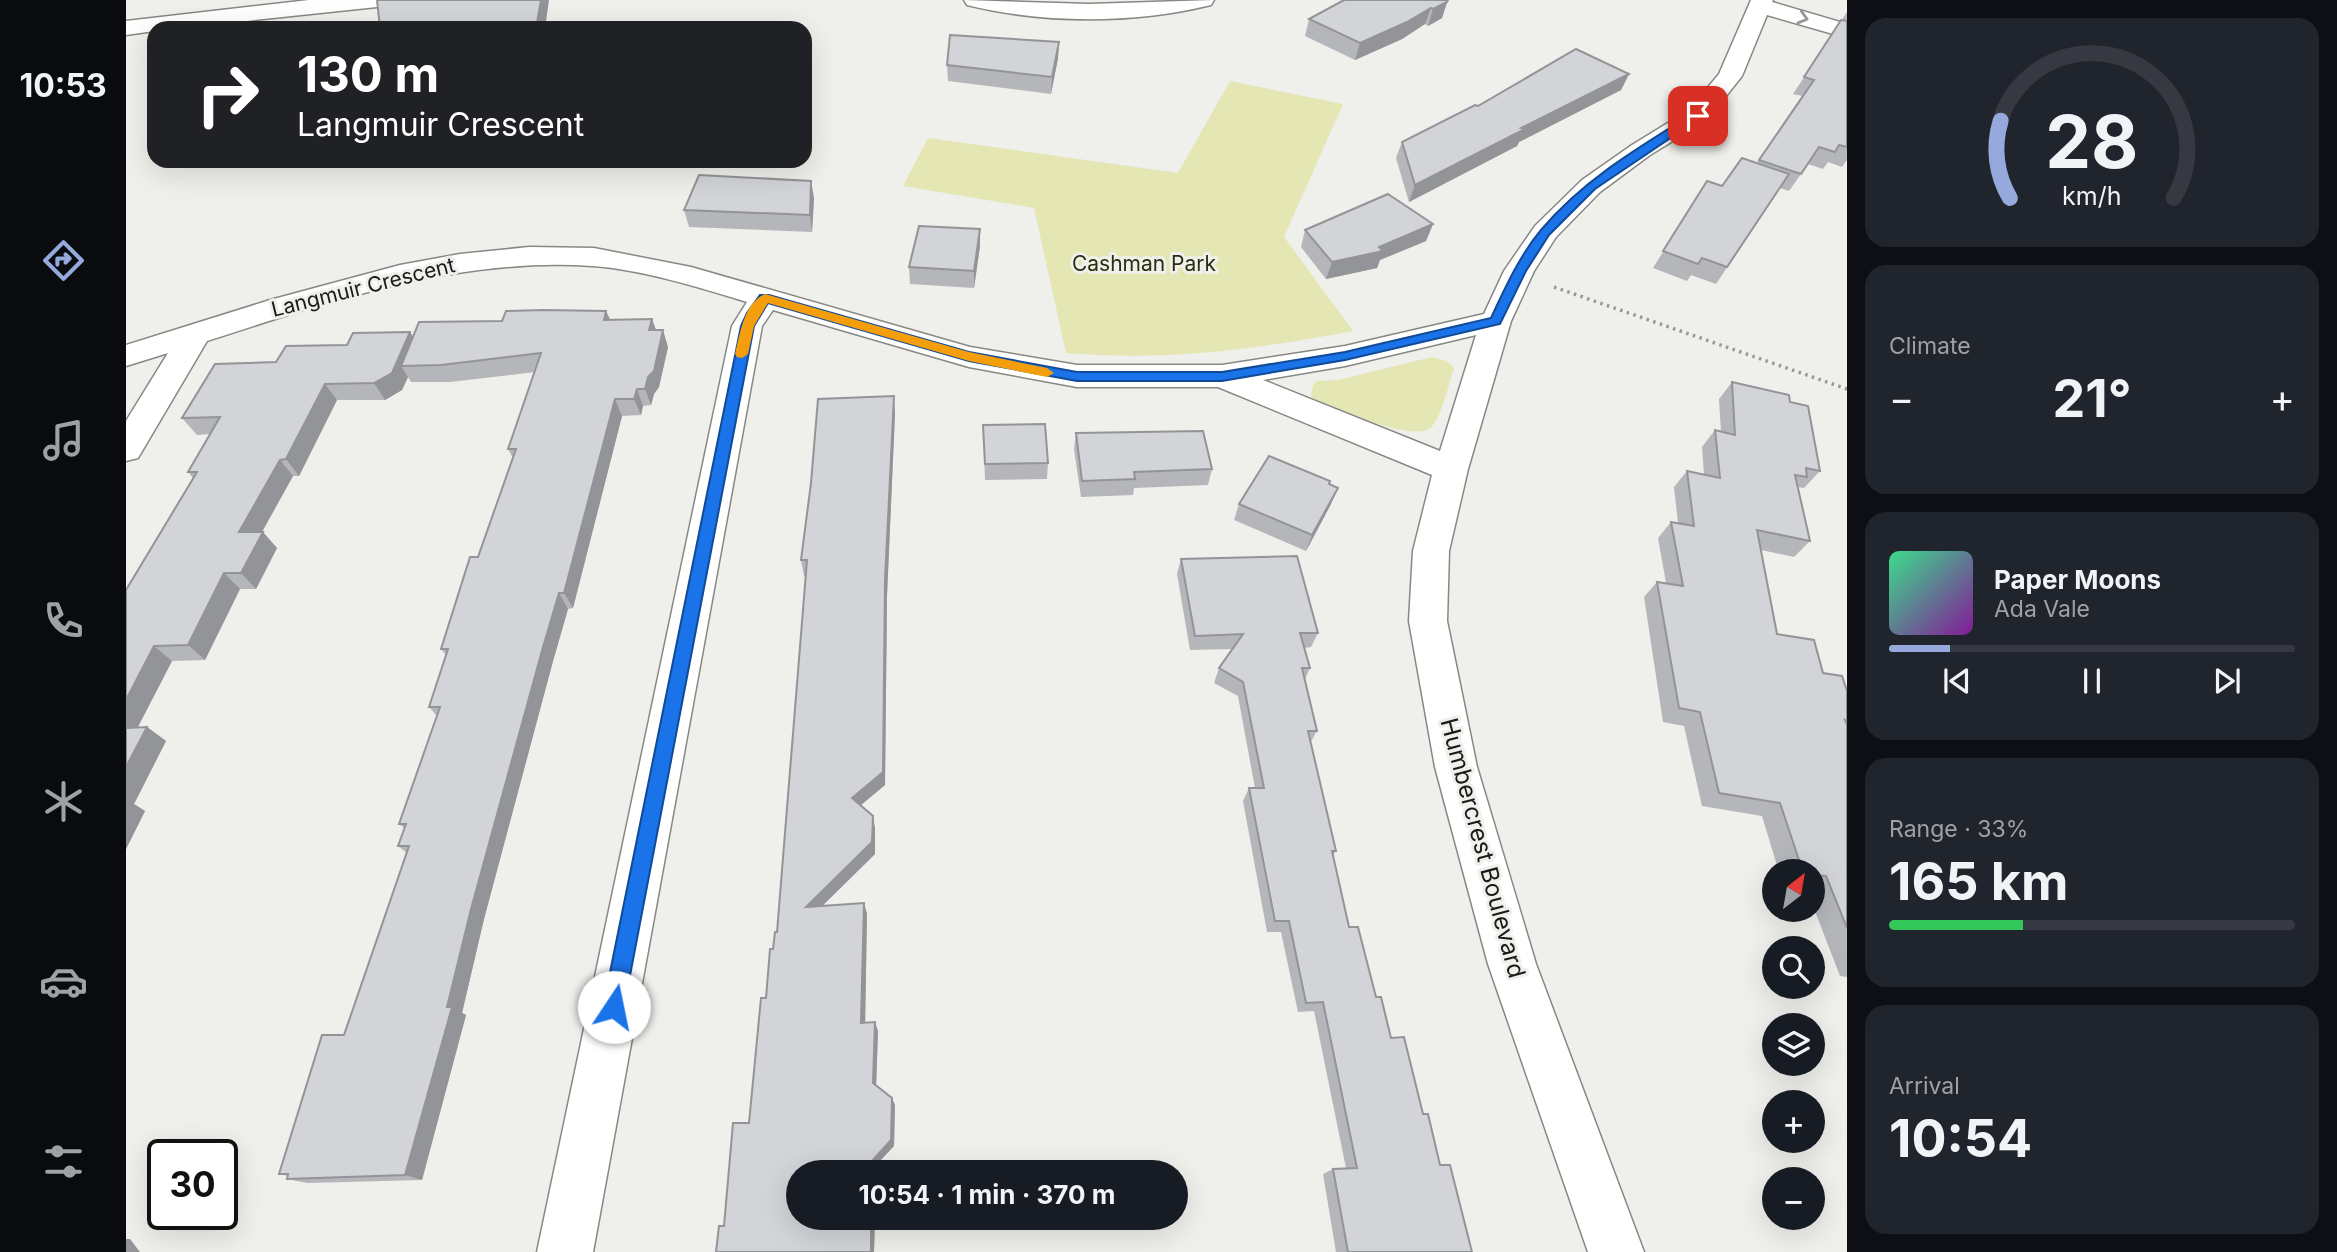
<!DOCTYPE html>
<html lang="en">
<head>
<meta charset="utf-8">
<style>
  body { margin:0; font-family:Inter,sans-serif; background:#20242c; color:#f1f3f6; height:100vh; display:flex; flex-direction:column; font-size:26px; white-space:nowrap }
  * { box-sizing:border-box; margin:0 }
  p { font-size:23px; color:#9ea1a6 }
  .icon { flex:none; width:38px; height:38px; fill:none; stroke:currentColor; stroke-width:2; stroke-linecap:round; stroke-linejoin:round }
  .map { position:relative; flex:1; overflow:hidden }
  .side { display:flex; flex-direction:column; gap:18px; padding:18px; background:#0d0f14; width:490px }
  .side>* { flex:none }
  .hud { position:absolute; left:21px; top:21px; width:665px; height:147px; border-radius:21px; box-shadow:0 7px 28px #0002; background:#202124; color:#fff; overflow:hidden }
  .needle { width:46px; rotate:31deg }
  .tools { position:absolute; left:1636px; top:859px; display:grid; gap:14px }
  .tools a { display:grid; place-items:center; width:63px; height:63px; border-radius:50%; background:#171b24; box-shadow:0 7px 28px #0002; font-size:35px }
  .speed { position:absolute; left:21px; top:1139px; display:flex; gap:14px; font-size:35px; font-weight:700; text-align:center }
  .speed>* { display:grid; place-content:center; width:91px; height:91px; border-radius:50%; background:#171b24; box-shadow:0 7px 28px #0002; line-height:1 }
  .speed .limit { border:4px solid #111; border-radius:10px; background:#fff; color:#111 }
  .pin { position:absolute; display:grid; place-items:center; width:60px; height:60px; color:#fff; margin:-30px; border-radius:14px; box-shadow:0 4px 10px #0006 }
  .me { position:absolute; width:77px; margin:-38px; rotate:11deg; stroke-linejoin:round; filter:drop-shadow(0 0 5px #0008) }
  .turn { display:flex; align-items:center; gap:24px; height:147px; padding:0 35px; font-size:32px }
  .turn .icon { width:91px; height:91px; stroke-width:2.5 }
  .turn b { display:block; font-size:49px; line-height:60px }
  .big { font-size:52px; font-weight:700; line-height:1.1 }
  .side .widget { flex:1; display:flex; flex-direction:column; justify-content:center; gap:10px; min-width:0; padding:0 24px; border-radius:21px; background:#20242c }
  .side .dial { align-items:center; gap:0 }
  .dial svg { height:182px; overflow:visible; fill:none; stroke:#363941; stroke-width:7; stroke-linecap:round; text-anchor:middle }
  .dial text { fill:#f1f3f6; stroke:none }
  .song { display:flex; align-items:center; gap:21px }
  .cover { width:84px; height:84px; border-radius:10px; background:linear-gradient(135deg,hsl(150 70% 55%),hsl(290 70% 35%)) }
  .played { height:7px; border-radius:4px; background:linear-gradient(90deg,#95a9dc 15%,#363941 15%) }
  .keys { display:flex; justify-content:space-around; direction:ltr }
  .heat { display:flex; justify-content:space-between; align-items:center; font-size:38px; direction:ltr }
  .charge { height:10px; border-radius:5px; background:linear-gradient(90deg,#34c759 33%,#363941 0) }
  .trip { position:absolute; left:660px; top:1160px; width:402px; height:70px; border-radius:35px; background:#171b24; box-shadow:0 7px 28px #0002; font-weight:700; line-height:70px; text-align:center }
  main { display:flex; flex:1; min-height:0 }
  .tab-bar { display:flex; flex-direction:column; width:126px; justify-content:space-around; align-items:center; background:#090b0e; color:#9ea1a6 }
  .tab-bar .icon { width:49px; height:49px }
  .tab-bar .on { color:#95a9dc }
  .tab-bar b { font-size:32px; color:#f1f3f6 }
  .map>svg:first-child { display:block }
  .green { fill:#e4e6b4 }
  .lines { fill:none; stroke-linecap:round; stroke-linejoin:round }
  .minor-casing { stroke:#878783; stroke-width:3 }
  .path { stroke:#989895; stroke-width:3.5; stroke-dasharray:2.5 4.5; stroke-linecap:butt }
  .minor { fill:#fff; fill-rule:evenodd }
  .wall { fill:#b5b6ba }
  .shaded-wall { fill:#939497 }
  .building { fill:#d2d4d8; stroke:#939497; stroke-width:2 }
  .oneway { stroke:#989898 }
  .route { fill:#1a73e8; stroke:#114b97; stroke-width:2 }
  .slow { fill:#f59e0b }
  .labels { text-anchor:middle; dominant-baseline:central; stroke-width:6; stroke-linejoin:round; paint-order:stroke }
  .far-park-label { font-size:21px; fill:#2c2d0e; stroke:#efefeb }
  .far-street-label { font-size:21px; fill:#1a1a19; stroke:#efefeb }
  .street-label { font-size:24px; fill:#1a1a19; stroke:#efefeb }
</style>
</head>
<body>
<main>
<nav class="tab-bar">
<b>10:53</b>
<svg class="icon on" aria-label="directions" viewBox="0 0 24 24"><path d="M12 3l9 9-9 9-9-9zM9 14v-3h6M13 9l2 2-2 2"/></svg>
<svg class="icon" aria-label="music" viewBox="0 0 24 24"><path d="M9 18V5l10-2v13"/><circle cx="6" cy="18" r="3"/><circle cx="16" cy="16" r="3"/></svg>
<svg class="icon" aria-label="phone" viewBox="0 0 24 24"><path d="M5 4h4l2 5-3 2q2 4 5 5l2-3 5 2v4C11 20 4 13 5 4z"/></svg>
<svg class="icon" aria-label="climate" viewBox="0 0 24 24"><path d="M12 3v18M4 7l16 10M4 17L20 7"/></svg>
<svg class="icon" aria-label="car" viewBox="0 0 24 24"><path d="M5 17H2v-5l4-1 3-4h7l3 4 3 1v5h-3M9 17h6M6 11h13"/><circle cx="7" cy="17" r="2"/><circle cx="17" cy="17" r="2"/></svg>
<svg class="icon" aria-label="filters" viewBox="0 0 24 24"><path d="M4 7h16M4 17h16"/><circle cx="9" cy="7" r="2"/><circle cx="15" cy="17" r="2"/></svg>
</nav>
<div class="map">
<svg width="1721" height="1252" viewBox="0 0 1721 1252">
  <rect width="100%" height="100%" fill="#efefeb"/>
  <g class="green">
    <path d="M1104,81l113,23 -59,133 69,94c-101,19 -184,30 -287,22l-32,-145 -131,-22 25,-48 250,35z"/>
    <path d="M1306,357l15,4 7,7c-6,17 -10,42 -21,57 -15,22 -97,-18 -119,-26l-3,-3 2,-11 4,-4 21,-1z"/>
  </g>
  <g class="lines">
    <defs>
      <g id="minor">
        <polygon points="183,0 262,0 259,5 251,7 54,28 28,28 28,31 0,35 0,21"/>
        <path d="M838,0l125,4 125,-4 -3,5c-77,19 -167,19 -244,0z"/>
        <path d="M1625,0h22l-1,2 75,22v14l-80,-23 -25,61 -35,44 -57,35 -50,37 -44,45 -22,34 -23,50 -43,148 -19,82 -2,70 30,146 59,197 108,288h-56l-100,-288 -53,-197 -26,-146 4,-70 19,-76 -214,-88h-141l-108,-20 -196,-57 -11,16 -169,926h-56l195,-926 15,-24c-46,-14 -107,-33 -155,-36 -133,-9 -261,35 -385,75l-69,117 -12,3v-40l42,-68 -42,13v-21l144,-45 130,-35 60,-11 69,-7 65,1 97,19 279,80 107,18h145l123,-19 139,-32 20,-43 31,-45 47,-46 50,-35 57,-35 30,-36zM1350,335l-36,116 -177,-71 82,-14z"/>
      </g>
    </defs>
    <use href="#minor" class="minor-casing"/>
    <polyline class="path" points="1428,287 1721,389"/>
    <use href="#minor" class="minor"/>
  </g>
  <g class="wall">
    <polygon points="1322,0 1316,18 1302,26 1299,24 1276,39 1229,60 1179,36 1183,19"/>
    <polygon points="1721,12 1721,160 1716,167 1702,162 1697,169 1682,164 1663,191 1654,188 1590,284 1565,275 1561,281 1527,268 1581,181 1596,186 1631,163 1676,96 1667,94"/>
    <polygon points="933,42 932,58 925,94 822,81 821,65"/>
    <polygon points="1503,74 1495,90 1393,142 1391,146 1283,202 1270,158 1276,142 1352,106"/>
    <polygon points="688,198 686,232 563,227 558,210"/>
    <polygon points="1307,224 1300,241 1254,260 1251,268 1200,279 1175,247 1179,230"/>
    <polygon points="854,229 854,246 848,288 784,284 783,267"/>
    <polygon points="480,311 484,319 526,319 530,330 542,347 533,387 528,394 525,405 517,406 515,415 496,416 447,608 442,609 427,661 358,919 336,1013 340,1015 296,1180 181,1183 161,1179 162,1176 153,1174 218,1035 281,853 272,846 278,828 273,824 311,716 303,707 320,655 315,649 352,557 387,458 382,449 409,372 324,382 285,382 282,377 276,390 259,400 211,400 173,476 167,476 136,532 151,548 130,589 114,589 79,660 46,661 12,727 21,727 40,741 8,804 19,811 0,849 0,590 67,478 62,472 84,434 71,435 56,418 150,362 284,332 287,337 376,321"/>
    <polygon points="1606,382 1664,402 1694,471 1678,488 1672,487 1684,541 1668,557 1635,550 1651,634 1697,673 1721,691 1721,977 1714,976 1687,906 1687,872 1653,872 1636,816 1576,806 1558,726 1537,722 1518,597 1531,582 1540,583 1532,538 1545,522 1552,523 1548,487 1561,471 1578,475 1576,447 1589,430 1595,432 1593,399"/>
    <polygon points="769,413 761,596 759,785 735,805 749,828 749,854 696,906 738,903 741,914 739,1023 752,1031 750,1086 769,1105 768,1146 750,1165 672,1218 749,1218 748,1252 590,1252 598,1226 623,1123 640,998 647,949 651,932 680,576 678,576 675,560"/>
    <polygon points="857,425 922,463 921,479 859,480"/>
    <polygon points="950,433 1086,469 1082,485 1008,488 1007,495 955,497 948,449"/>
    <polygon points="1203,484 1205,504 1180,551 1108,520 1113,504"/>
    <polygon points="1055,559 1192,633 1185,647 1178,648 1184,668 1179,679 1191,731 1184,743 1210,851 1207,855 1223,927 1265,1038 1297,1114 1314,1165 1346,1252 1210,1252 1197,1174 1207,1169 1220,1168 1188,1011 1172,1012 1155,932 1141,932 1117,801 1123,788 1129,788 1112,696 1088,683 1093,668 1107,649 1064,650 1051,574"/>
  </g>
  <g class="shaded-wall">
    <polygon points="415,0 423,0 419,28 410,28"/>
    <polygon points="1321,2 1316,18 1302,26 1307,9"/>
    <polygon points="1305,8 1299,24 1276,39 1229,60 1234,43"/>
    <polygon points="933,42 932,58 925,94 926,77"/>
    <polygon points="1503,74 1495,90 1393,142 1391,146 1283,202 1289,185 1395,128"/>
    <polygon points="685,181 688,198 686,232 684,215"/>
    <polygon points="1307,224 1300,241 1254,260 1251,268 1200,279 1206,262 1253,247"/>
    <polygon points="854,229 854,246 848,288 848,271"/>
    <polygon points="480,311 487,327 478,320"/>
    <polygon points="526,319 532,336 523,330"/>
    <polygon points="537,330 542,347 533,387 528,394 525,405 519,389"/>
    <polygon points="284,332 294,349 275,366 282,377 276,390 259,400 248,383"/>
    <polygon points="199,384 211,400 173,476 160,459"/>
    <polygon points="511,389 517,406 515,415 508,399"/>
    <polygon points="768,396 769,413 761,596 759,785 729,810 726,798 759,580"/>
    <polygon points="489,399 496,416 447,608 438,593"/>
    <polygon points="154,460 167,476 127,548 113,532"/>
    <polygon points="1212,488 1205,504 1180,551 1186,535"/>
    <polygon points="137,532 151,548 130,589 115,573"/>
    <polygon points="98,573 114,589 79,660 62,645"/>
    <polygon points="433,593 442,609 427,661 358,919 336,1013 340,1015 296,1180 279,1175 345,909 417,647"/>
    <polygon points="28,646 46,661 4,742 0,739 0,700"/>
    <polygon points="21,727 40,741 8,804 19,811 0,849 0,767"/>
    <polygon points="747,816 749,828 749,854 684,918 680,907"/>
    <polygon points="738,903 741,914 739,1031 735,1023"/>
    <polygon points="749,1022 752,1031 750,1090 747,1083"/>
    <polygon points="766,1098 769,1105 768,1146 750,1165 750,1172 746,1172 747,1160"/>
    <polygon points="745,1218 749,1218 748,1252 745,1252"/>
    <polygon points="0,1239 4,1239 14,1252 0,1252"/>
  </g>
  <g class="building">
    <polygon points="251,0 415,0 410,28 254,28"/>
    <polygon points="1218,0 1322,0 1321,2 1307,9 1305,8 1281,22 1234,43 1183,19"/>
    <polygon points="1715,20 1721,21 1721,147 1713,145 1709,152 1693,147 1675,174 1633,160 1688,80 1678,77"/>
    <polygon points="824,35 933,42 926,77 821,65"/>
    <polygon points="1450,49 1503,74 1395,128 1399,129 1289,185 1276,142 1349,105 1352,106"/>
    <polygon points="1616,158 1663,174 1601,267 1576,258 1572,264 1537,251 1581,181 1596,186"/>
    <polygon points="573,175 685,181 684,215 558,210"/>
    <polygon points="1262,194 1307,224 1253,247 1257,251 1206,262 1179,230"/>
    <polygon points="793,226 854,229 848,271 783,267"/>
    <polygon points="418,310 480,311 478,320 526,319 523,330 537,330 528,371 522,377 519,389 511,389 508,399 489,399 438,593 433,593 417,647 345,909 321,1007 326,1007 279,1175 161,1179 162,1174 153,1174 196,1035 218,1035 283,846 272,846 280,824 273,824 314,707 303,707 322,649 315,649 344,557 352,557 390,449 382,449 415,353 315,365 275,366 293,322 376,321 380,311"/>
    <polygon points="284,332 266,373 248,383 199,384 160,459 154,460 113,532 137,532 115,573 98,573 62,645 28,646 0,700 0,590 71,472 62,472 94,417 56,418 89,364 150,362 160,346 221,345 227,333"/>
    <polygon points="1606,382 1663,395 1664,402 1682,406 1694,471 1680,468 1681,477 1669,475 1684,541 1631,530 1651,634 1688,640 1697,673 1716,676 1721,691 1721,721 1719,720 1721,725 1721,928 1700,876 1687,875 1687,872 1677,872 1654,803 1593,793 1574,712 1553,708 1531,582 1557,586 1545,522 1568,526 1561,471 1594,478 1589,430 1609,435"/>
    <polygon points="768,396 759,580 757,772 726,798 747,816 746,842 680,907 738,903 735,1023 749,1022 747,1083 766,1098 765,1140 747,1160 746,1172 672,1172 672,1218 745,1218 745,1252 590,1252 593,1226 598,1226 607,1123 623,1123 635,998 640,998 644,949 647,949 649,932 651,932 681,560 675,560 685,483 692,399"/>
    <polygon points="919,424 922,463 859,464 857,425"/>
    <polygon points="1077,431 1086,469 1008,472 1009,479 956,481 950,433"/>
    <polygon points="1143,456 1204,481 1203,484 1212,488 1186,535 1113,504"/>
    <polygon points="1171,556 1192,633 1174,633 1184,668 1176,668 1191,731 1182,731 1210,851 1206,851 1223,927 1232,927 1250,997 1255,997 1265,1038 1278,1037 1297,1114 1302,1114 1314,1165 1324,1165 1346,1252 1222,1252 1207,1169 1231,1168 1197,1002 1180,1003 1163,921 1149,921 1123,788 1138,788 1117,682 1093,668 1117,634 1069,636 1055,559"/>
    <polygon points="21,727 0,767 0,728"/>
  </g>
  <defs><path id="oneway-chevron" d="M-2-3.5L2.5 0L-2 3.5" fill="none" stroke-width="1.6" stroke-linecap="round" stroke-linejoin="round" transform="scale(1.75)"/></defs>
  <use class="oneway" href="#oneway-chevron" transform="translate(1677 18) rotate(16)"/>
  <path class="route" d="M1568,113l9,3 -108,73 -46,46 -23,36 -26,53 -155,36 -123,21h-145l-108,-20 -201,-58 -14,23 -130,681 -3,7 -7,3 -8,-3 -3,-7 138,-681 6,-13 13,-18h9l200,57 108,20h145l123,-20 146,-34c14,-30 29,-63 50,-88 42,-50 98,-83 153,-117z"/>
  <path class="slow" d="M639,294l204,58 78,16 7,5 -7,4 -78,-16 -201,-58 -14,23 -6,28 -6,4 -5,-1 -2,-3c5,-20 9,-51 30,-60z"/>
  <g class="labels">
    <g class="far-park-label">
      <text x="1018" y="263">Cashman Park</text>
    </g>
    <g class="far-street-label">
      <text transform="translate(237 287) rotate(-14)">Langmuir Crescent</text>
    </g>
    <g class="street-label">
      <text transform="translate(1357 848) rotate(75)">Humbercrest Boulevard</text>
    </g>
  </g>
</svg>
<div class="tools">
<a><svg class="needle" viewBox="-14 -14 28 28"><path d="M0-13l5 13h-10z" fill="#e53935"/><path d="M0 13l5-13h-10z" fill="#9ea1a6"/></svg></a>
<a><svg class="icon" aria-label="search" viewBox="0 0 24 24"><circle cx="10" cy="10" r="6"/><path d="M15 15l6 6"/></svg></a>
<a><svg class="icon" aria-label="layers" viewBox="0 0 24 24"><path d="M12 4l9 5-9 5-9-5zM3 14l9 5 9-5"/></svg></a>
<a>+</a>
<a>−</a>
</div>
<div class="speed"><div class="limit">30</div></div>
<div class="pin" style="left:1572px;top:116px;background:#d93025"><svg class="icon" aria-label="arrive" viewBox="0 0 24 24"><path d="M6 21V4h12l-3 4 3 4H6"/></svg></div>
<svg class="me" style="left:488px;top:1007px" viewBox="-20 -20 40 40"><circle r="19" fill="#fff"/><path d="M0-13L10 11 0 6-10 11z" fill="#1a73e8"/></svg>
<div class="trip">10:54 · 1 min · 370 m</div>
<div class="hud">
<div class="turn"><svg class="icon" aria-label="right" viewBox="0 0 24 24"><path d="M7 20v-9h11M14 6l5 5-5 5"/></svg><div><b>130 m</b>Langmuir Crescent</div></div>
</div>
</div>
<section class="side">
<div class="widget dial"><svg viewBox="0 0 100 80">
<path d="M14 69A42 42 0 1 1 86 69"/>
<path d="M14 69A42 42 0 0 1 10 35" stroke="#95a9dc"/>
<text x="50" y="56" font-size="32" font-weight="700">28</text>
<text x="50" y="72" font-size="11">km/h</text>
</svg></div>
<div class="widget"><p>Climate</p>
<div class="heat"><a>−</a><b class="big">21°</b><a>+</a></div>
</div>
<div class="widget">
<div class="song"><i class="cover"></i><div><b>Paper Moons</b><p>Ada Vale</p></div></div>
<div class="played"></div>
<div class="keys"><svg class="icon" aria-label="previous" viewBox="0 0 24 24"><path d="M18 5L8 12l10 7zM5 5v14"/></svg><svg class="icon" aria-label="pause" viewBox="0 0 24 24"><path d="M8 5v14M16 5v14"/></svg><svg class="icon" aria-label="next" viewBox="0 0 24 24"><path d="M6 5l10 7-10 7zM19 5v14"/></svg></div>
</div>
<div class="widget"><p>Range · 33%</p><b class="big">165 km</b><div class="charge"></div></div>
<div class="widget"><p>Arrival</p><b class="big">10:54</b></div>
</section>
</main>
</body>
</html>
